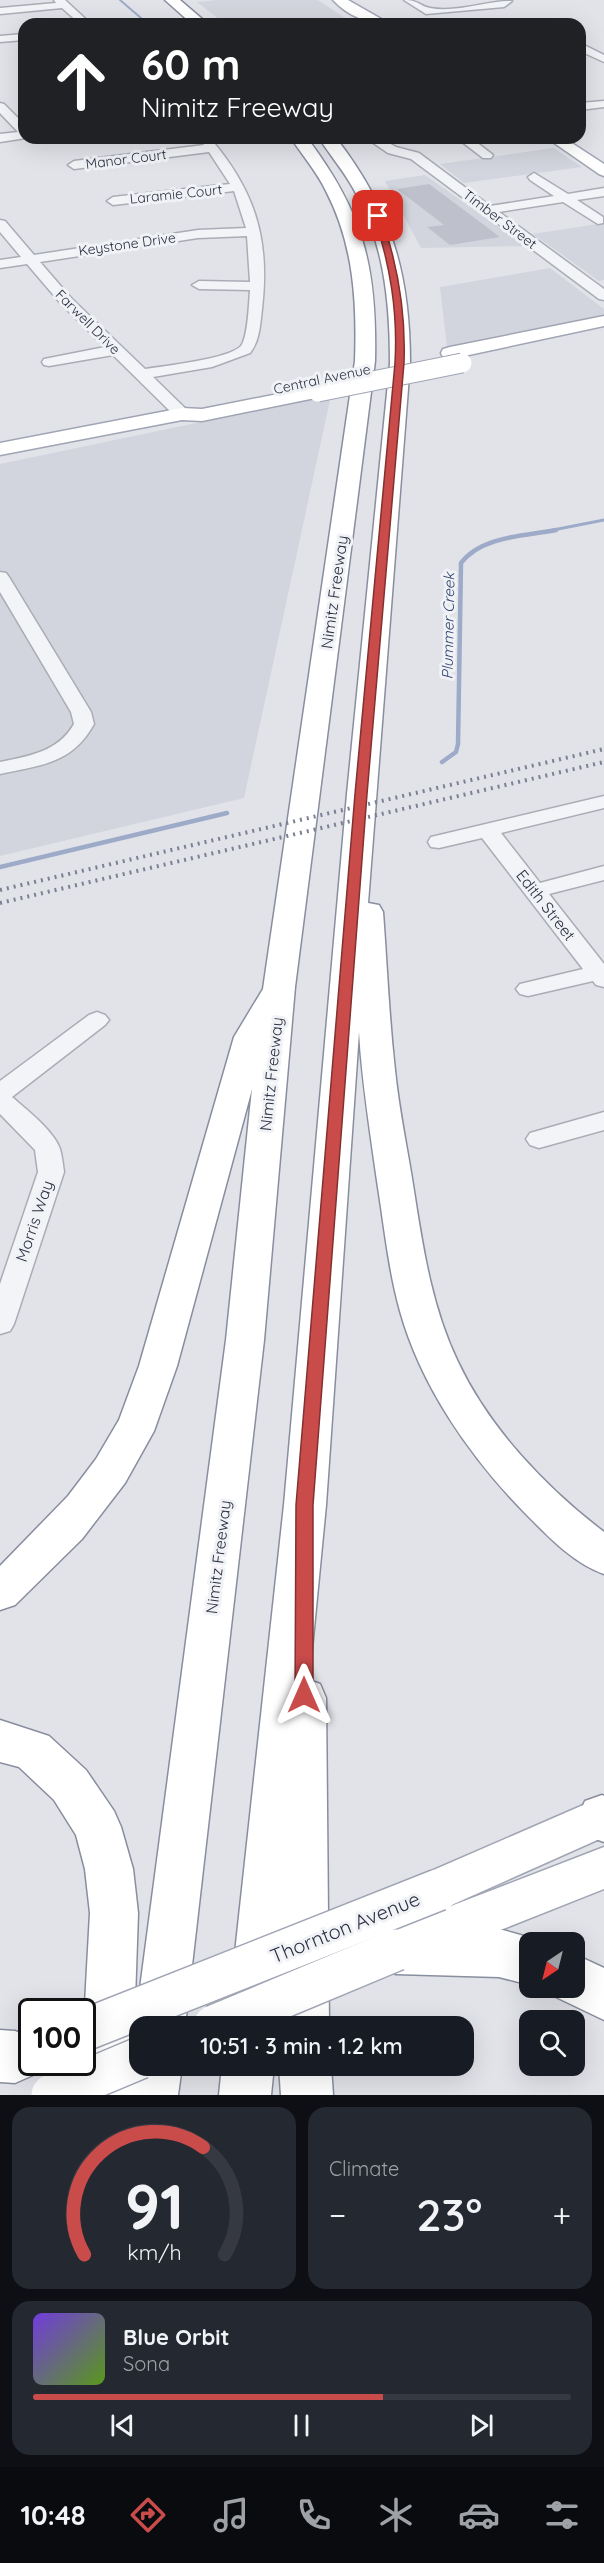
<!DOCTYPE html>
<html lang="en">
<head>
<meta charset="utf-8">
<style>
  body { margin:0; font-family:Quicksand,sans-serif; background:#242831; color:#f1f3f6; height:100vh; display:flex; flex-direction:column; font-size:22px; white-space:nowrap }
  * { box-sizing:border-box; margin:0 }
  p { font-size:20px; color:#9ea1a6 }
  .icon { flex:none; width:33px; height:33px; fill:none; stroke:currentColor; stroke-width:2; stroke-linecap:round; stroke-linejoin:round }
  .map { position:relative; height:2095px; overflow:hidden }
  .sheet { display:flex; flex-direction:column; gap:12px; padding:12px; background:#0d0f14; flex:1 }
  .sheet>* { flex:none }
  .guide { position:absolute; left:18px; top:18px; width:568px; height:126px; border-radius:18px; box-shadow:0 6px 24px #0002; background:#202124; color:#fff; overflow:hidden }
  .needle { width:39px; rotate:215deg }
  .tools { position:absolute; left:519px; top:1932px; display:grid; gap:12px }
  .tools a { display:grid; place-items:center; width:66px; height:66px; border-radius:12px; background:#171b24; box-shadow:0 6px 24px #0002; font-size:30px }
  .speed { position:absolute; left:18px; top:1998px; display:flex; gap:12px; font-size:30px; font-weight:700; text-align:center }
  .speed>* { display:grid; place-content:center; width:78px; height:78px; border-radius:50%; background:#171b24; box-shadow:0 6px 24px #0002; line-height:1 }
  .speed .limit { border:3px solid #111; border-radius:9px; background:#fff; color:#111 }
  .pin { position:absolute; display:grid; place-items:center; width:51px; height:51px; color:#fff; margin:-26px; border-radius:12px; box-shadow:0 3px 9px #0006 }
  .me { position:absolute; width:66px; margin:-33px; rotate:0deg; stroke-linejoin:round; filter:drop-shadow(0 0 4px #0008) }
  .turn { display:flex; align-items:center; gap:21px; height:126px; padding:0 24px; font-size:27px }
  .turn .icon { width:78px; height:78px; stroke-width:2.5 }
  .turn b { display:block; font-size:42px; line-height:51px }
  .big { font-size:45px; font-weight:600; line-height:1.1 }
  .sheet .tile { flex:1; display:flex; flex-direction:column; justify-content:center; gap:9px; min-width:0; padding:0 21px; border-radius:18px; background:#242831 }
  .sheet .dial { align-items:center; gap:0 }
  .dial svg { height:156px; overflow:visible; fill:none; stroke:#363941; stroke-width:7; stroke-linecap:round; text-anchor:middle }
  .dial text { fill:#f1f3f6; stroke:none }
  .song { display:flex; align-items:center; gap:18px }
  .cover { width:72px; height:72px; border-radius:9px; background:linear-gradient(135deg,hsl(260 70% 55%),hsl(90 70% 35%)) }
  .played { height:6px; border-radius:3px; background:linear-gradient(90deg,#c94b4a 65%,#363941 65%) }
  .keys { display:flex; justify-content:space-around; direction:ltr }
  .heat { display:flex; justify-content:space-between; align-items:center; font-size:33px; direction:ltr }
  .sheet .tiles { flex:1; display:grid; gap:12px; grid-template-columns:1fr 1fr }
  .tile:last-child { grid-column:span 2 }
  .trip { position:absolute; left:129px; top:2016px; width:345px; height:60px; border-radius:18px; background:#171b24; box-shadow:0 6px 24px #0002; font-weight:600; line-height:60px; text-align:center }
  .dock { display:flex; height:96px; justify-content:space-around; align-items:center; background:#090b0e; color:#9ea1a6 }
  .dock .icon { width:42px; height:42px }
  .dock .active { color:#c94b4a }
  .dock b { font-size:27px; color:#f1f3f6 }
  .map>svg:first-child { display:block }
  .built { fill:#d3d5de }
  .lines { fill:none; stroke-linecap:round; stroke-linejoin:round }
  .stream-far2 { stroke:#9dabc8; stroke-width:2 }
  .stream-far1 { stroke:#9dabc8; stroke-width:3 }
  .stream { stroke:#9dabc8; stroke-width:4.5 }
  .building { fill:#bec1cc }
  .minor-casing { stroke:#aaadb6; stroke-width:3 }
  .major-casing { stroke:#a0a5b4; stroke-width:3 }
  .highway-casing { stroke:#898e9f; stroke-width:3 }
  .minor { fill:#f3f4f7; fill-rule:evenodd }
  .major { fill:#fff; fill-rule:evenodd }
  .highway { fill:#fff; fill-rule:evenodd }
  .rail { stroke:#7b8092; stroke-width:4; stroke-dasharray:2 5; stroke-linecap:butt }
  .major-bridge-far1-casing { stroke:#a0a5b4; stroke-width:21; stroke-linecap:butt }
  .major-bridge-casing { stroke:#a0a5b4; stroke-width:44; stroke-linecap:butt }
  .major-bridge-far1 { stroke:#fff; stroke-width:19 }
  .major-bridge { stroke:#fff; stroke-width:41 }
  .route { fill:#c94b4a; stroke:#833130; stroke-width:1.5 }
  .labels { text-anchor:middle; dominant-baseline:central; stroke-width:6; stroke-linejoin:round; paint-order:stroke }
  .far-street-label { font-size:14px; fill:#2a2e40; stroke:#f0f2f6 }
  .far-water-label { font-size:15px; font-style:italic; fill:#354772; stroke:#f0f2f6 }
  .street-label { font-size:16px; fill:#2a2e40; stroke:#f0f2f6 }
  .near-street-label { font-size:20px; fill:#2a2e40; stroke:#f0f2f6 }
</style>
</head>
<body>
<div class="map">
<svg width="604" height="2095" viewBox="0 0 604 2095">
  <rect width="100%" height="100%" fill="#e1e3e9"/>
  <g class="built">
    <polygon points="216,0 318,0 354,24 225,24 197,2"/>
    <polygon points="554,148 582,167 464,183 440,164"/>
    <polygon points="425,175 525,246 421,248 385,181"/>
    <polygon points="604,223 604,280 599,281 533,234"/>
    <polygon points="550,268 604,309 604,315 447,347 440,287"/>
    <polygon points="320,397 330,400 244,798 0,856 0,464"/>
  </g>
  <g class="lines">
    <polyline class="stream-far2" points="120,0 148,24"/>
    <polyline class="stream-far1" points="548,531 604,520"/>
    <g class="stream">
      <path d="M442,762l14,-10 2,-8 3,-181c20,-27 64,-27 95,-33"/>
      <polyline points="0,867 227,813"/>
    </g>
  </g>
  <polygon class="building" points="429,184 468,213 500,237 450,245 427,227 444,225 397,189"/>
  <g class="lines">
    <defs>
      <g id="minor">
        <polygon points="54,0 65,0 91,24 80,24 62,8 0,14 0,8 56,3"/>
        <path d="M404,0c15,0 15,6 26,8 27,5 60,-8 82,-7l-8,6 -78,7z"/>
        <polygon points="24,34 24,40 0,42 0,36"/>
        <polygon points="580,43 604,55 604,62 580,51"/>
        <polygon points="604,101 604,107 580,110 580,103"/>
        <polygon points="0,103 4,104 24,124 24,138 26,138 0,142 0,134 18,132 0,113"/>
        <path d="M198,138h12c46,54 60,102 52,171 -2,16 -2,31 -12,44l-38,14 -59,10 35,34 2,3 -8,5 -6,-2 -63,-62 -64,11 -5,-1 -2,-3 2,-3 61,-12 -43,-42 -35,-41 -27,4v-8l21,-3 -21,-25v-12l5,1 29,34 164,-25 48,-2 -12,-37 -121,14 -6,-4 6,-4 117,-13 -21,-32 -135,17 -6,-4 6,-4 130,-16zM247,236l3,46 -51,-1 -7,4 7,4 51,1c-1,13 -2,47 -9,56 -12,13 -77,20 -96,23l-73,-70 -32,-37 158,-24z"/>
        <polygon points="366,138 380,138 396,147 419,153 490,206 554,196 530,180 528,177 534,173 568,194 604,188 604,196 577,200 603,217 603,223 598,224 563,202 499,212 604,289 604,300 599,299 411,159 388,153"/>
        <polygon points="457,138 471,138 493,155 491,158 483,158"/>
        <path d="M0,572l6,1 3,4 82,135 3,12c-22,40 -53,41 -94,50v-12c29,-6 58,-10 74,-38l-3,-12 -71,-120z"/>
        <polygon points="604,796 604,808 501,833 540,883 604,866 604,880 549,894 604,964 604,987 596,985 593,981 528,996 520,994 516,989 520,984 583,969 482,838 439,848 431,847 428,842 431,837"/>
        <path d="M97,1012l8,3 4,5 -4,5 -93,72c14,12 42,34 48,52 2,7 3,16 4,23l-50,152 -4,7 -10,3v-50l38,-112 -3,-22 -35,-36v-33l89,-66z"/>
        <polygon points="604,1112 604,1130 539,1148 530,1145 526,1139 530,1133"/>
      </g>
      <g id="major">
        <path d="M333,0h15l42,24c-22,0 -42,-8 -57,-24z"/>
        <polygon points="547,138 564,138 604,164 604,176 599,174"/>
        <polygon points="604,316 604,326 450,359 443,357 441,353 443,349 450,347"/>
        <polygon points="318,386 325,388 328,392 325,396 202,421 182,420 0,455 0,443 182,408 202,409"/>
        <polygon points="604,1796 604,1837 438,1911 422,1905 416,1890 422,1875"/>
        <polygon points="604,1847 604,1889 415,1964 399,1958 393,1942 399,1926"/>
      </g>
      <g id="highway">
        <polygon points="165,0 180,0 208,24 192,24"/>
        <path d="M291,138h16c57,75 70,130 68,223l-80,626 -31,353 -79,686h-45v12l-5,-12 91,-686 26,-251 -75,277 -23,65 -29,52 -43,56 -67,66 -15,5v-44l68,-70 28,-37 23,-39 20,-54 95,-329 29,-48 92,-628c2,-59 -1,-116 -29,-170 -9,-19 -23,-35 -35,-53z"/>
        <path d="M319,138h17c55,71 74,135 74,225l-42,540 11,2 4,7c4,53 6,106 12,158 4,41 13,81 19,121 9,58 18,117 44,171 31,66 88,126 146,170v42c-32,-11 -58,-40 -82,-64 -53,-55 -101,-124 -122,-199 -12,-43 -16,-87 -23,-130 -7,-50 -15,-99 -18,-149l-33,473 -17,175 11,4 6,14 3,328h-50v-14l-2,14h-50l57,-521 63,-711 43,-431c0,-61 -6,-122 -37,-175 -10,-18 -23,-33 -34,-50z"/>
        <polygon points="0,1720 49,1736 86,1770 114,1811 121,1827 133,1869 138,1913 133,2058 140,2047 140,2066 182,2066 178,2095 80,2095 90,1913 85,1869 76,1835 54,1800 19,1767 0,1762"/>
        <polygon points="602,1795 604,1796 604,1842 587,1836 578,1817 585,1801"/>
        <polygon points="396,1926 499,1929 545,1942 530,1942 530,1985 499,1977 396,1974 379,1967 371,1950 379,1933"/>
        <polygon points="574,1954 604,1968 604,2020 556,1997 553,1988 574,1988"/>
        <polygon points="0,2030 15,2031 32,2038 32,2062 38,2062 33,2075 15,2083 0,2082"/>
        <polygon points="222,2066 274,2066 271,2095 219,2095"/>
        <polygon points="279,2066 331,2066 333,2095 281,2095"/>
      </g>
    </defs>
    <use href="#minor" class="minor-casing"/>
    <use href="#major" class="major-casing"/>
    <use href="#highway" class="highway-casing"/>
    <use href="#minor" class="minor"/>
    <use href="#major" class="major"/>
    <use href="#highway" class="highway"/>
    <g class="rail">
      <polyline points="0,890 604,749"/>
      <polyline points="0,903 604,762"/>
    </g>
    <defs>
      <polyline id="major-bridge-far1" points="318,392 462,363"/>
      <g id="major-bridge">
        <polyline points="214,2026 396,1950"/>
        <polyline points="82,2031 438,1890"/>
        <polyline points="52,2095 140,2058"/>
      </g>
    </defs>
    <use href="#major-bridge-far1" class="major-bridge-far1-casing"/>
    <use href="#major-bridge" class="major-bridge-casing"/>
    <use href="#major-bridge-far1" class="major-bridge-far1"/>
    <use href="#major-bridge" class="major-bridge"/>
  </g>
  <path class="route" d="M378,214l3,2c17,49 25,95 23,147l-37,431 -54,711v190l-2,6 -7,2 -6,-2 -3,-6 1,-190 59,-711 40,-431c3,-52 -5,-98 -21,-147z"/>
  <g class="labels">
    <g class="far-street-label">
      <text transform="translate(126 159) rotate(-7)">Manor Court</text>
      <text transform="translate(176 194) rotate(-6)">Laramie Court</text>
      <text transform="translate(500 219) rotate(37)">Timber Street</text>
      <text transform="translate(127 244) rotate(-8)">Keystone Drive</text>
      <text transform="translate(88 322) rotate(45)">Farwell Drive</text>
      <text transform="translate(322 379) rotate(-12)">Central Avenue</text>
    </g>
    <g class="far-water-label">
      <text transform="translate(448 626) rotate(-89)">Plummer Creek</text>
    </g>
    <g class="street-label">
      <text transform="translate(334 592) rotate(-82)">Nimitz Freeway</text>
      <text transform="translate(546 905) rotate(52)">Edith Street</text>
      <text transform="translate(271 1074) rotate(-84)">Nimitz Freeway</text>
      <text transform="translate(34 1221) rotate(-71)">Morris Way</text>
      <text transform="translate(218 1557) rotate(-83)">Nimitz Freeway</text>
    </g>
    <g class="near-street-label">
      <text transform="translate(345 1927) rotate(-22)">Thornton Avenue</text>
    </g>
  </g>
</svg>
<div class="tools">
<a><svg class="needle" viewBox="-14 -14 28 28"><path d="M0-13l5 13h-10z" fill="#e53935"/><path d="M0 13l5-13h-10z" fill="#9ea1a6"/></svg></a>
<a><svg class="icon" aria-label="search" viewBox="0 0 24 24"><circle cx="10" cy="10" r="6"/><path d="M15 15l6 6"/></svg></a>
</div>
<div class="speed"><div class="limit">100</div></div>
<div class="pin" style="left:378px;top:216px;background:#d93025"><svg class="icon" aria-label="arrive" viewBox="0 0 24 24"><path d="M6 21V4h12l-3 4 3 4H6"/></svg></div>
<svg class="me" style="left:304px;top:1695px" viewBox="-20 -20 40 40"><path d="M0-17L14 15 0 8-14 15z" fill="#c94b4a" stroke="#fff" stroke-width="4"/></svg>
<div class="trip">10:51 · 3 min · 1.2 km</div>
<div class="guide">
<div class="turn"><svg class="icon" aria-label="ahead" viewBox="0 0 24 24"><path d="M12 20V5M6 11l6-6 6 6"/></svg><div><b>60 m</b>Nimitz Freeway</div></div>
</div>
</div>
<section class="sheet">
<div class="tiles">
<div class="tile dial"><svg viewBox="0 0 100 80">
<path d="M14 69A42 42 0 1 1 86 69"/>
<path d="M14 69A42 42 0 0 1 75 14" stroke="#c94b4a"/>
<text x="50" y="56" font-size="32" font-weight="700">91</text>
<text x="50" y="72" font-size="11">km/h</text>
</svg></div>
<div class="tile"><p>Climate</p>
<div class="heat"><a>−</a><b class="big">23°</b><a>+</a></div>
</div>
<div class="tile">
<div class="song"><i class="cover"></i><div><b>Blue Orbit</b><p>Sona</p></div></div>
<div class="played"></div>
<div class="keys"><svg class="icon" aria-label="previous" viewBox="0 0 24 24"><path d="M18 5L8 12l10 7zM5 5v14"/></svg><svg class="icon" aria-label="pause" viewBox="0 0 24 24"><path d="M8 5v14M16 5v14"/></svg><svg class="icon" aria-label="next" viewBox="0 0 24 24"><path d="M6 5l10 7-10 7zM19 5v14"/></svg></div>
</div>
</div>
</section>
<nav class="dock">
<b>10:48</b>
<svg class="icon active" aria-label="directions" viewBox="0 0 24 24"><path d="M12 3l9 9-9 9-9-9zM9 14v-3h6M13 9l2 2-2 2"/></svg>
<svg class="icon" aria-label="music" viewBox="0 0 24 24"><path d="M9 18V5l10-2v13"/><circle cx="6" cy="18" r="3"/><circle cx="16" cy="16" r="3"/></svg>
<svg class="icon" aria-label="phone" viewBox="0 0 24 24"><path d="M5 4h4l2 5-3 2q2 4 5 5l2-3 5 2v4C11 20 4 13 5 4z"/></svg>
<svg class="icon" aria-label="climate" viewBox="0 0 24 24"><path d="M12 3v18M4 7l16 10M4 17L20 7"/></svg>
<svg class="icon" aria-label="car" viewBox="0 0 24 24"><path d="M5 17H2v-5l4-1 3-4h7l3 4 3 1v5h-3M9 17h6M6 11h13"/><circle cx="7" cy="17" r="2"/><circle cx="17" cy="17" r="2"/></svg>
<svg class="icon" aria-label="filters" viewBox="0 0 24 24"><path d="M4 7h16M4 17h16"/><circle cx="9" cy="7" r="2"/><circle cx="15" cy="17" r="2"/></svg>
</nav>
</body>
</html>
